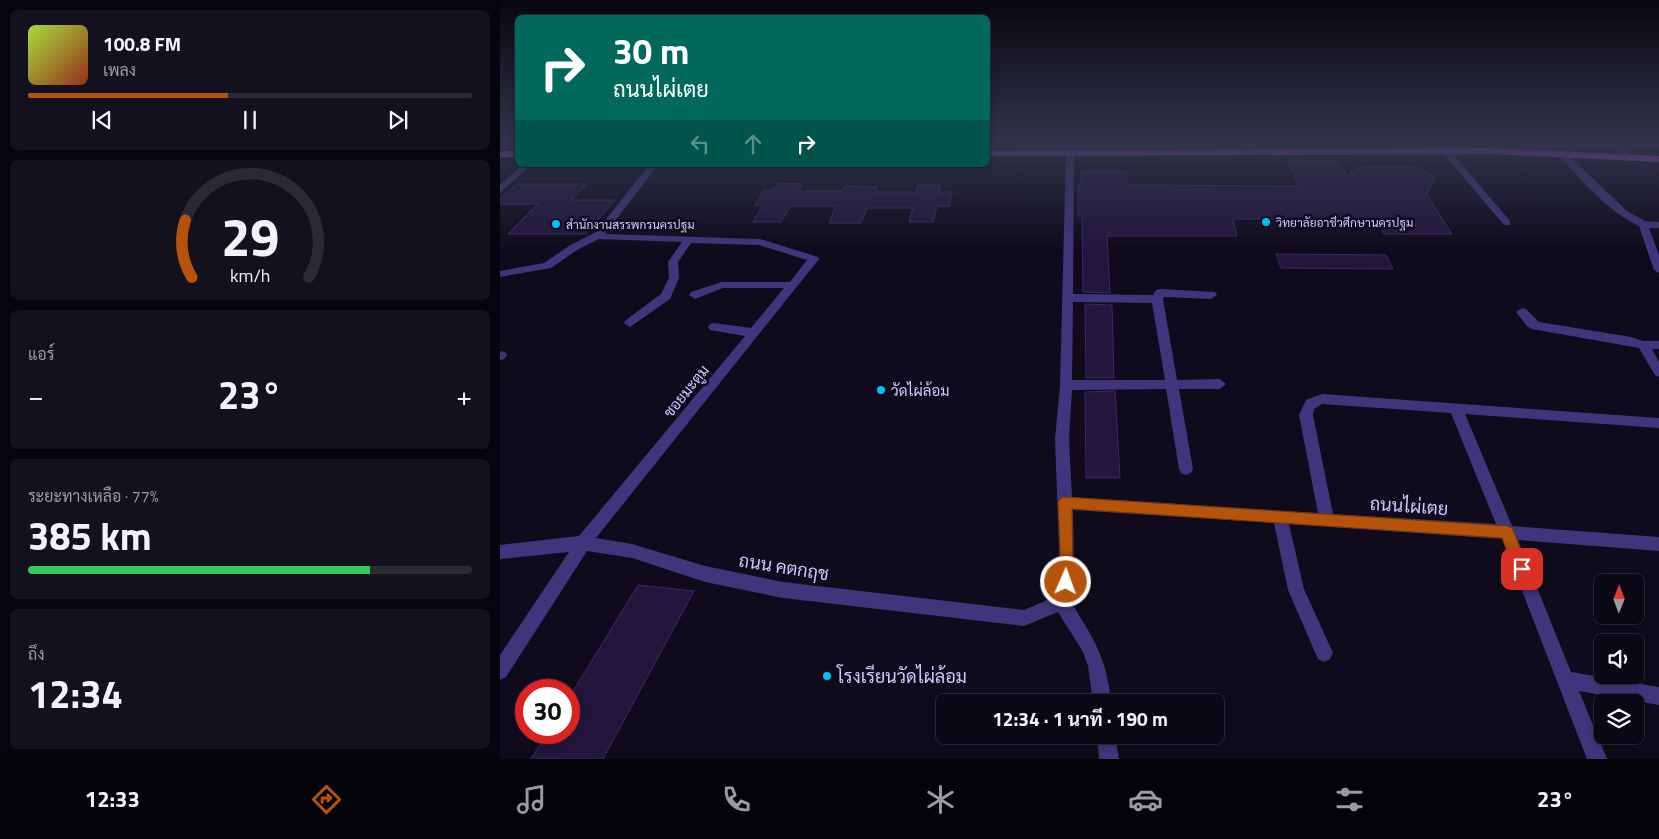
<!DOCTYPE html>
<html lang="th">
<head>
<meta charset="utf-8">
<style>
  body { margin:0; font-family:"Titillium Web",Sarabun,sans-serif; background:#14111e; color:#f1f3f6; height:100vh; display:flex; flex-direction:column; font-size:19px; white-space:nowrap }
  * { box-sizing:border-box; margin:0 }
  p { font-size:16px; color:#9a9aa0 }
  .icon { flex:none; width:28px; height:28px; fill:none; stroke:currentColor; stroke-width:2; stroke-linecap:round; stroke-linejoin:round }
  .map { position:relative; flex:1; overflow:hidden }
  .drawer { display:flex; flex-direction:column; gap:10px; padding:10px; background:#06040c; width:500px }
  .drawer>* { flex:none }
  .guide { position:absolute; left:15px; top:15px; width:475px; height:152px; border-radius:8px; box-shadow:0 2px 8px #0003,0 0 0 1px #2b2934; background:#00695c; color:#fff; overflow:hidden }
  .needle { width:32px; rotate:1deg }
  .tools { position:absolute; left:1094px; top:574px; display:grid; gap:10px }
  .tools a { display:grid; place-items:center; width:50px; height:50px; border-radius:8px; background:#0b0815; box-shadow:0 2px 8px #0003,0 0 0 1px #2b2934; font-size:25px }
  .speed { position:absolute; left:15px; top:679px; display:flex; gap:10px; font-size:25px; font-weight:700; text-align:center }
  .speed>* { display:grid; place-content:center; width:65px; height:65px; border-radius:50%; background:#0b0815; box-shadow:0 2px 8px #0003,0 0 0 1px #2b2934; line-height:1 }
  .speed .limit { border:8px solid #d22; background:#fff; color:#111 }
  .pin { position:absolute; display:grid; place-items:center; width:42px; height:42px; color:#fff; margin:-21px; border-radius:10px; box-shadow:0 2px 8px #0006 }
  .me { position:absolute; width:55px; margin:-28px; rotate:2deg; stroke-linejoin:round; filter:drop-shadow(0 0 4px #0008) }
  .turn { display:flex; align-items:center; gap:18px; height:105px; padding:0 15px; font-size:22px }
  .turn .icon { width:65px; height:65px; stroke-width:2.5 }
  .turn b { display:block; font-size:35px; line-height:42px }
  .lanes { display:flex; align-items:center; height:48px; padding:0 15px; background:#0003; justify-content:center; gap:25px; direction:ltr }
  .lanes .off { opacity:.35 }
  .big { font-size:38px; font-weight:700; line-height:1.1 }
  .drawer .card { flex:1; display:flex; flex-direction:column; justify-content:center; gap:8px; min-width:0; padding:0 18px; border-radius:8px; background:#14111e }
  .drawer .dial { align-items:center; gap:0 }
  .dial svg { height:130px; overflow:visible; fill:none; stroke:#2b2934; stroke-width:7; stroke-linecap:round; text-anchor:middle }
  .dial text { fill:#f1f3f6; stroke:none }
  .song { display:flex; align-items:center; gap:15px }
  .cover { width:60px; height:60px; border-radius:8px; background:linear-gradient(135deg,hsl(80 70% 55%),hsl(10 70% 35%)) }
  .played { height:5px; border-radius:2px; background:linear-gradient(90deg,#b45309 45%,#2b2934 45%) }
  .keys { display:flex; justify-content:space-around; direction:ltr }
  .heat { display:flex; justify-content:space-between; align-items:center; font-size:28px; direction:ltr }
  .charge { height:8px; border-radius:4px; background:linear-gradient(90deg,#34c759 77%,#2b2934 0) }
  .trip { position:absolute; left:436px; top:694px; width:288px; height:50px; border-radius:8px; background:#0b0815; box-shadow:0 2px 8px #0003,0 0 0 1px #2b2934; font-weight:700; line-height:50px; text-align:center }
  .menu { display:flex; height:80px; justify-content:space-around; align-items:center; background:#040308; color:#9a9aa0 }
  .menu .icon { width:35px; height:35px }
  .menu .selected { color:#b45309 }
  .menu b { font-size:22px; color:#f1f3f6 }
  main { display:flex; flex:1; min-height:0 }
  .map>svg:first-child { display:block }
  .building { fill:#22163d; stroke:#3c286a }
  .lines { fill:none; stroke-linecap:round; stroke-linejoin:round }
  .minor { fill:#3f357c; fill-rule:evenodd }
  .major { fill:#cf4dff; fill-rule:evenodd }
  .route { fill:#b45309; stroke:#753606 }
  .poi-dot { fill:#00c0f1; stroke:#0f0b1c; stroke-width:2 }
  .labels { text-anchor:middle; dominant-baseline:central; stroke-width:5; stroke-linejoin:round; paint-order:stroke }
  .far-poi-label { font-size:12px; fill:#d2c6ff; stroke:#0f0b1c; text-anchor:start }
  .poi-label { font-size:15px; fill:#d2c6ff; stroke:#0f0b1c; text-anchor:start }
  .street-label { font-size:15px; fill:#d2c6ff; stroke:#0f0b1c }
  .near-street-label { font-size:18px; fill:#d2c6ff; stroke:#0f0b1c }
  .near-poi-label { font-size:18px; fill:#d2c6ff; stroke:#0f0b1c; text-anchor:start }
</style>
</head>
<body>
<main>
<section class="drawer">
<div class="card">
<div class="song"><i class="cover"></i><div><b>100.8 FM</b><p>เพลง</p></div></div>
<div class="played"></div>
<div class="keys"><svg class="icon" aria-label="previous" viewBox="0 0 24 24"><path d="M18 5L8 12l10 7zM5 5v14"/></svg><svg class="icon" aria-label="pause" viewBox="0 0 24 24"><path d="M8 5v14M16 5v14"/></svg><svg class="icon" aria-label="next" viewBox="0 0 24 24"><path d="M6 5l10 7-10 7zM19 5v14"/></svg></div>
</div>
<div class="card dial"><svg viewBox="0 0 100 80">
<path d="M14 69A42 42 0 1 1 86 69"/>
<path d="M14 69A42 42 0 0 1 10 34" stroke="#b45309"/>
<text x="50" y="56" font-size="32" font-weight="700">29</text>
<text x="50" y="72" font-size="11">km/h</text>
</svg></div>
<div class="card"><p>แอร์</p>
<div class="heat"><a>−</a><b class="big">23°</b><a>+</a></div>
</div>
<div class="card"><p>ระยะทางเหลือ · 77%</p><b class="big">385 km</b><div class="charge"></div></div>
<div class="card"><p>ถึง</p><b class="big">12:34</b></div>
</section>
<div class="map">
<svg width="1159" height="759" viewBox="0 0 1159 759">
  <rect width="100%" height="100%" fill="#0f0b1c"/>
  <g class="building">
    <polygon points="788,160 839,161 847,176 861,167 914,167 935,177 927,195 952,234 884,234 877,219 733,219 737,236 607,236 610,293 583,292 582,216 578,216 578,184 581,184 581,171 626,171 627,183 629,185 799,186"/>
    <polygon points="278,183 302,184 299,191 342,191 345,186 377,187 375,192 416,192 418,185 440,185 439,192 452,192 449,206 437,206 433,222 409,222 413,208 367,208 361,223 329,223 336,206 291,206 281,222 253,222 263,205 255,205 264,190 274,190"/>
    <polygon points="16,184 87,184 71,200 115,200 86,234 8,234 38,204 0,204 0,199"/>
    <polygon points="776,254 886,255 893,269 781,268"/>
    <polygon points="585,304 612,305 614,378 586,378"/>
    <polygon points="615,391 620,478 586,478 585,392"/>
    <polygon points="138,585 194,591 103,759 31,759 48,732 69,732 69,698"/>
  </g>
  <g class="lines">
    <g class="minor">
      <polygon points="489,143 497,143 494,156 488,155"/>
      <polygon points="575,143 583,143 582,155 575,153"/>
      <polygon points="744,143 752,143 756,153 755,155 749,155"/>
      <polygon points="1022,143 1030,143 1037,152 1030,154"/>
      <polygon points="1108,143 1117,143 1131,157 1124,159"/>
      <polygon points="943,149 949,149 1010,221 1010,225 1004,225 943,153"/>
      <path d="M570,150l4,3 -1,141 80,1 3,-5 4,-1 55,3 2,3 -6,4 -47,-2 -1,2 14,81 43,-1 6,5 -6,5h-41l14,80 -2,4 -5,2 -5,-2 -2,-4 -13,-80 -94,1 -3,49 3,58 246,16 -19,-98 7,-15 16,-6 337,24v10l-194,-14 47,112 147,11v14l-141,-11 53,132 88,15v18l-80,-14 28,68h-20l-85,-220 -213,-15 15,65 29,64 -3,6 -6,3 -6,-3 -30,-69 -14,-67 -201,-13 1,72 -4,19c23,36 37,57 41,101h-18l-5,-36 -5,-14 -25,-40 -34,14 -241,-28 -78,-16 -73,-24 -45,-7 -81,126 -6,3v-25l69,-103 -69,7v-14l79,-9 166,-200 -35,-6 -2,-3 2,-3 4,-1 37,5 33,-40h-61l-28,11 -6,-4 2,-3 31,-10h68l17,-22 -48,-15 -68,-2 -13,19 1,16 -9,21 -40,28 -6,-4 2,-3 35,-26 8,-16 -1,-16 14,-20 -83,-3 -22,11 -26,18 -51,9v-6l44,-8 25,-17 27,-14 53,-67h9l-53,69 155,5 58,18 1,2 -223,279 36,6 73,22 78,16 241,28 30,-13 4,-15 1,-35 -4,-108 5,-54 6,-232zM573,302l79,1 13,77h-93zM822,404l129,9 45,111 -163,-10 -20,-99 1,-6z"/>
      <path d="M1058,151h6l63,60 18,10 14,1v6h-10l10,27v18l-5,-3 -15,-44c-32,-15 -57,-46 -81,-71z"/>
      <polygon points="22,165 31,165 0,193 0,185"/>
      <polygon points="1022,308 1026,309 1039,322 1131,337 1143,341 1159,341 1159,349 1152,349 1159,362 1159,377 1155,375 1139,348 1032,329 1027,326 1016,312"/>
      <polygon points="0,351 5,352 7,355 4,359 0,360"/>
      <polygon points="597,735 615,735 619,759 599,759"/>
    </g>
    <g class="major">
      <polygon points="990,148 1159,156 1159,162 990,154 488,156 488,151"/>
      <rect x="0" y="151" width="18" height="6"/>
    </g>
  </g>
  <linearGradient id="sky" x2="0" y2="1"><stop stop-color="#08060f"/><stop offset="0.57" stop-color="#31344b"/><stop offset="1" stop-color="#31344b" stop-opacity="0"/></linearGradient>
  <rect width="1159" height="249" fill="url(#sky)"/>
  <polygon class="route" points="564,497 1007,526 1012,528 1029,569 1027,574 1022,576 1016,574 1002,538 572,509 573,582 571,587 566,589 561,587 559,582 560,547 558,503 560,499"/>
  <g class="poi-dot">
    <circle cx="766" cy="222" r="5"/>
    <circle cx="56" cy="224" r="5"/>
    <circle cx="381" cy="390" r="5"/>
    <circle cx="327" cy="676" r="5"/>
  </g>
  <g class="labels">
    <g class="far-poi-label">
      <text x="776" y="222">วิทยาลัยอาชีวศึกษานครปฐม</text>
      <text x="66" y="224">สำนักงานสรรพกรนครปฐม</text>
    </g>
    <g class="poi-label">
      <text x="391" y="390">วัดไผ่ล้อม</text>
    </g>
    <g class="street-label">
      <text transform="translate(186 391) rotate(-51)">ซอยมะตูม</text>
    </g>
    <g class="near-street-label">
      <text transform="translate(909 506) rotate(4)">ถนนไผ่เตย</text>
      <text transform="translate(284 567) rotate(9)">ถนน คตกฤช</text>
    </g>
    <g class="near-poi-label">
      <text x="337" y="676">โรงเรียนวัดไผ่ล้อม</text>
    </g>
  </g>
</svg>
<div class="tools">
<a><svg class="needle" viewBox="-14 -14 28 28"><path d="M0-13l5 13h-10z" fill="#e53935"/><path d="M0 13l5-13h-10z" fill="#9a9aa0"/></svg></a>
<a><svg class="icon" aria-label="sound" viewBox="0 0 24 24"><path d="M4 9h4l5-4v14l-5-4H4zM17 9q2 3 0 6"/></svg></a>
<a><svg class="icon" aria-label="layers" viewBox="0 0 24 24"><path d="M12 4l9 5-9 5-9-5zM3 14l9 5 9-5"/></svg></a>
</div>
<div class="speed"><div class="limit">30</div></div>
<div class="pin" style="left:1022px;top:569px;background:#d93025"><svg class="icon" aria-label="arrive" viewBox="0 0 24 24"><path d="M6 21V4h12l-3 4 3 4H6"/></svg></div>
<svg class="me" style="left:566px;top:582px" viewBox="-20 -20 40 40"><circle r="17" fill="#b45309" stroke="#fff" stroke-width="3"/><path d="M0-11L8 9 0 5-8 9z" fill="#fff"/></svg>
<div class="trip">12:34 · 1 นาที · 190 m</div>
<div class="guide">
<div class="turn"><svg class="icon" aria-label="right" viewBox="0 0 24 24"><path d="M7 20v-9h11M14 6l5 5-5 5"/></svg><div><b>30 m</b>ถนนไผ่เตย</div></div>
<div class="lanes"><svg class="icon off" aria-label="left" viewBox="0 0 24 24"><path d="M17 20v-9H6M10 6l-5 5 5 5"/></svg><svg class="icon off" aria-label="ahead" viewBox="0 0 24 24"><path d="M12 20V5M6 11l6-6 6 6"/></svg><svg class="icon" aria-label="right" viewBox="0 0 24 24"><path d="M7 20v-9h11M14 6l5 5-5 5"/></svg></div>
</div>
</div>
</main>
<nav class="menu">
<b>12:33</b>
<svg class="icon selected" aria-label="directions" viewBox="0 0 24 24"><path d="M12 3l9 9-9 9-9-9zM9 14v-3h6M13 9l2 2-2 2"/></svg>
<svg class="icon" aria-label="music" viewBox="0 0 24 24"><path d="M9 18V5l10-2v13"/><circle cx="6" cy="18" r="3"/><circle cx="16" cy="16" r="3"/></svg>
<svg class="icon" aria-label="phone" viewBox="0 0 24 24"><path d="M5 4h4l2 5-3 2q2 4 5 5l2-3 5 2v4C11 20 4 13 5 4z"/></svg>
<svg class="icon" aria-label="climate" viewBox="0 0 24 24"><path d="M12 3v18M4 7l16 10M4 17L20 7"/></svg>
<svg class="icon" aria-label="car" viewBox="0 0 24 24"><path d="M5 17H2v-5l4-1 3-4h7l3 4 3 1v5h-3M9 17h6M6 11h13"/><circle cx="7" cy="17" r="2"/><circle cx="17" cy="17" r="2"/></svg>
<svg class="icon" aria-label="filters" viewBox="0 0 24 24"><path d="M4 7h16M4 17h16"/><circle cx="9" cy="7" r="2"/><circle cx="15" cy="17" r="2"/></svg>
<b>23°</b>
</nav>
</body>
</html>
